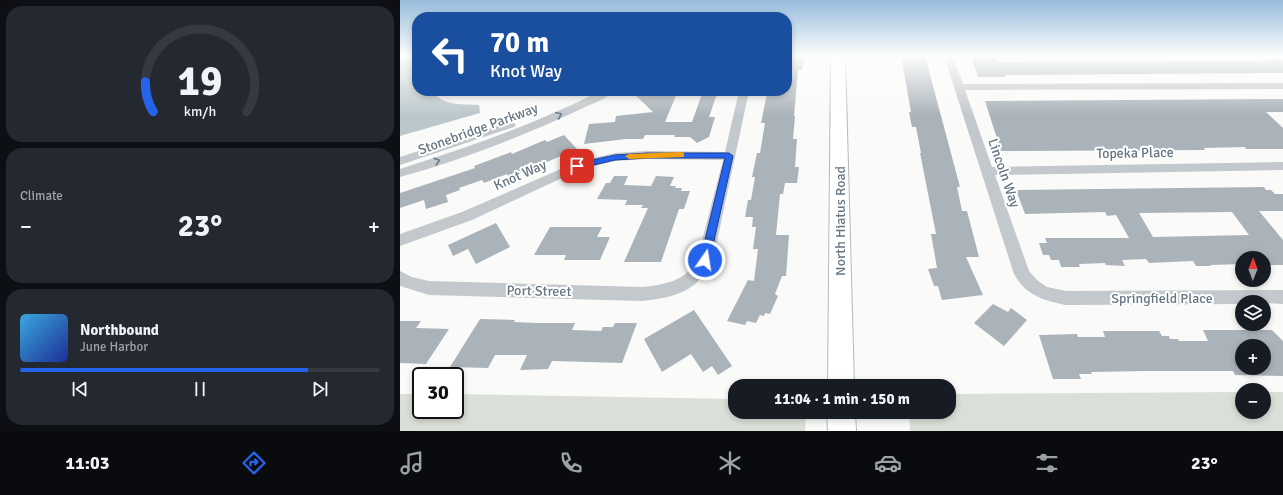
<!DOCTYPE html>
<html lang="en">
<head>
<meta charset="utf-8">
<style>
  body { margin:0; font-family:Signika,sans-serif; background:#242831; color:#f1f3f6; height:100vh; display:flex; flex-direction:column; font-size:15px; white-space:nowrap }
  * { box-sizing:border-box; margin:0 }
  p { font-size:13px; color:#9ea1a6 }
  .icon { flex:none; width:22px; height:22px; fill:none; stroke:currentColor; stroke-width:2; stroke-linecap:round; stroke-linejoin:round }
  .map { position:relative; flex:1; overflow:hidden }
  .sheet { display:flex; flex-direction:column; gap:6px; padding:6px; background:#0d0f14; width:400px }
  .sheet>* { flex:none }
  .hud { position:absolute; left:12px; top:12px; width:380px; height:84px; border-radius:16px; box-shadow:0 2px 6px #0003; background:#1a4fa0; color:#fff; overflow:hidden }
  .needle { width:26px; rotate:1deg }
  .fabs { position:absolute; left:835px; top:251px; display:grid; gap:8px }
  .fabs a { display:grid; place-items:center; width:36px; height:36px; border-radius:50%; background:#171b24; box-shadow:0 2px 6px #0003; font-size:20px }
  .speed { position:absolute; left:12px; top:367px; display:flex; gap:8px; font-size:20px; font-weight:700; text-align:center }
  .speed>* { display:grid; place-content:center; width:52px; height:52px; border-radius:50%; background:#171b24; box-shadow:0 2px 6px #0003; line-height:1 }
  .speed .limit { border:2px solid #111; border-radius:6px; background:#fff; color:#111 }
  .pin { position:absolute; display:grid; place-items:center; width:34px; height:34px; color:#fff; margin:-17px; border-radius:8px; box-shadow:0 2px 6px #0006 }
  .me { position:absolute; width:44px; margin:-22px; rotate:13deg; stroke-linejoin:round; filter:drop-shadow(0 0 3px #0008) }
  .turn { display:flex; align-items:center; gap:14px; height:84px; padding:0 12px; font-size:18px }
  .turn .icon { width:52px; height:52px; stroke-width:2.5 }
  .turn b { display:block; font-size:28px; line-height:34px }
  .big { font-size:30px; font-weight:800; line-height:1.1 }
  .sheet .card { flex:1; display:flex; flex-direction:column; justify-content:center; gap:6px; min-width:0; padding:0 14px; border-radius:16px; background:#242831 }
  .sheet .dial { align-items:center; gap:0 }
  .dial svg { height:104px; overflow:visible; fill:none; stroke:#363941; stroke-width:7; stroke-linecap:round; text-anchor:middle }
  .dial text { fill:#f1f3f6; stroke:none }
  .song { display:flex; align-items:center; gap:12px }
  .cover { width:48px; height:48px; border-radius:6px; background:linear-gradient(135deg,hsl(200 70% 55%),hsl(230 70% 35%)) }
  .played { height:4px; border-radius:2px; background:linear-gradient(90deg,#2563eb 80%,#363941 80%) }
  .keys { display:flex; justify-content:space-around; direction:ltr }
  .heat { display:flex; justify-content:space-between; align-items:center; font-size:22px; direction:ltr }
  .trip { position:absolute; left:328px; top:379px; width:228px; height:40px; border-radius:16px; background:#171b24; box-shadow:0 2px 6px #0003; font-weight:800; line-height:40px; text-align:center }
  .tab-bar { display:flex; height:64px; justify-content:space-around; align-items:center; background:#090b0e; color:#9ea1a6 }
  .tab-bar .icon { width:28px; height:28px }
  .tab-bar .on { color:#2563eb }
  .tab-bar b { font-size:18px; color:#f1f3f6 }
  main { display:flex; flex:1; min-height:0 }
  .map>svg:first-child { display:block }
  .green { fill:#dadfd7 }
  .water { fill:#bbc7cb }
  .building { fill:#aab3b9; fill-rule:evenodd }
  .lines { fill:none; stroke-linecap:round; stroke-linejoin:round }
  .secondary-casing { stroke:#b3babf; stroke-width:2 }
  .street { fill:#c3c8cc; fill-rule:evenodd }
  .secondary { fill:#fff; fill-rule:evenodd }
  .oneway { stroke:#6a7a87 }
  .route { fill:#2563eb; stroke:#184099 }
  .slow { fill:#f59e0b }
  .labels { text-anchor:middle; dominant-baseline:central; stroke-width:4; stroke-linejoin:round; paint-order:stroke }
  .street-label { font-size:14px; fill:#657683; stroke:#fff }
</style>
</head>
<body>
<main>
<section class="sheet">
<div class="card dial"><svg viewBox="0 0 100 80">
<path d="M14 69A42 42 0 1 1 86 69"/>
<path d="M14 69A42 42 0 0 1 8 46" stroke="#2563eb"/>
<text x="50" y="56" font-size="32" font-weight="700">19</text>
<text x="50" y="72" font-size="11">km/h</text>
</svg></div>
<div class="card"><p>Climate</p>
<div class="heat"><a>−</a><b class="big">23°</b><a>+</a></div>
</div>
<div class="card">
<div class="song"><i class="cover"></i><div><b>Northbound</b><p>June Harbor</p></div></div>
<div class="played"></div>
<div class="keys"><svg class="icon" aria-label="previous" viewBox="0 0 24 24"><path d="M18 5L8 12l10 7zM5 5v14"/></svg><svg class="icon" aria-label="pause" viewBox="0 0 24 24"><path d="M8 5v14M16 5v14"/></svg><svg class="icon" aria-label="next" viewBox="0 0 24 24"><path d="M6 5l10 7-10 7zM19 5v14"/></svg></div>
</div>
</section>
<div class="map">
<svg width="883" height="431" viewBox="0 0 883 431">
  <rect width="100%" height="100%" fill="#fafaf8"/>
  <g class="green">
    <polygon points="842,392 842,412 864,412 864,392 883,392 883,431 510,431 509,412 549,412 549,394"/>
    <polygon points="0,394 21,394 21,410 55,410 55,394 335,399 335,412 406,412 405,431 0,431"/>
  </g>
  <path class="water" d="M0,56h12l5,16v19h15c11,15 29,13 47,14l1,8 -80,23z"/>
  <g class="building">
    <polygon points="387,56 404,56 402,70 398,70 394,116 395,116 393,139 397,139 395,167 399,167 397,183 385,183 383,194 380,194 376,235 389,235 386,276 382,276 375,294 378,296 370,314 365,313 364,316 360,315 356,323 347,321 345,325 327,321 348,280 354,281 358,249 353,249 356,227 352,227 353,217 345,217 348,200 351,200 355,177 352,177 357,153 360,153 365,123 361,123 367,93 387,93"/>
    <polygon points="501,56 525,56 560,187 557,187 562,211 567,211 579,257 566,257 583,295 542,300 538,286 534,286 528,269 537,268 531,234 536,234 520,153 521,153 516,127 512,127 509,112 511,112"/>
    <polygon points="571,56 595,56 598,62 883,60 883,73 605,75 606,77 578,77"/>
    <polygon points="231,91 278,91 265,122 292,122 303,91 318,91 309,117 315,117 309,137 297,143 290,137 274,137 275,135 245,135 243,139 226,139 184,144 189,124 215,122 216,116 253,112"/>
    <polygon points="883,99 883,112 866,112 883,128 883,149 846,149 845,147 804,148 805,150 601,151 585,101"/>
    <polygon points="164,135 177,149 110,178 107,174 84,183 82,180 59,188 60,190 46,195 48,202 26,209 24,200 0,208 0,193 75,168 74,166 111,152 112,154 145,140 147,142"/>
    <polygon points="214,176 228,176 224,185 251,186 256,176 274,177 270,186 276,186 275,188 282,188 281,191 290,191 284,209 279,209 261,262 224,262 248,208 241,208 243,205 225,205 227,200 197,199 206,183 210,183"/>
    <path d="M864,187l2,3h5l4,4h8v17h-24l24,29v25h-15l-4,-7h-22v6l-32,1 1,1h-15l-3,-5 -44,2 -3,-4 -24,1 3,6 -19,-1 -1,-2 -26,1 1,3h-19l-2,-7h-8l-2,-5h-6l-4,-12h8l-2,-5h84l-13,-23 -9,1 -2,-4 -80,2 -9,-24zM832,212l17,23 -96,2 -14,-24z"/>
    <polygon points="96,223 110,247 76,264 68,249 53,256 48,245"/>
    <polygon points="150,227 202,227 197,237 210,237 200,260 164,260 166,255 134,255"/>
    <polygon points="593,304 608,312 611,308 627,320 604,346 574,323"/>
    <polygon points="294,310 332,366 318,375 312,366 303,372 291,354 262,372 244,339"/>
    <polygon points="80,319 115,320 114,322 137,323 175,323 172,330 201,331 203,327 213,327 215,323 237,323 222,363 152,361 148,369 120,370 127,355 95,355 88,368 50,367"/>
    <polygon points="0,321 21,321 16,328 49,329 26,364 0,363"/>
    <path d="M803,330h69l11,11v35l-48,-1 -2,-4h-89l-53,1 1,2h-13l2,5h-28l-14,-44 38,-1 1,3h27l-2,-6h56l3,5h7l1,3h8l1,2h29zM842,346h22v22h-22z"/>
  </g>
  <g class="lines">
    <defs>
      <g id="secondary">
        <polygon points="431,56 445,56 454,386 428,386"/>
        <polygon points="427,412 455,412 456,431 428,431"/>
      </g>
    </defs>
    <use href="#secondary" class="secondary-casing"/>
    <g class="street">
      <path d="M544,56h9l10,28 320,-1v6l-318,1 27,77 291,-5v8l-288,5 34,96 8,9 10,7 19,4 217,-1v14l-41,-2v2l-176,1c-21,-4 -41,-10 -52,-31z"/>
      <path d="M200,91h13c-6,8 -22,13 -32,18 -58,27 -119,51 -181,68v-8c68,-22 136,-45 200,-78z"/>
      <path d="M339,91h10l-36,169c-16,32 -37,37 -71,41l-213,-6 -29,-9v-15l12,6 17,4 213,6c22,-2 44,-6 55,-27l26,-100 -76,-1 -32,2 -34,8 -109,51 -72,26v-12l62,-22 115,-50 38,-9 32,-2 78,1z"/>
      <polygon points="110,122 114,123 116,125 114,127 0,165 0,157"/>
    </g>
    <use href="#secondary" class="secondary"/>
  </g>
  <defs><path id="oneway-chevron" d="M-2-3.5L2.5 0L-2 3.5" fill="none" stroke-width="1.6" stroke-linecap="round" stroke-linejoin="round"/></defs>
  <g class="oneway">
    <use href="#oneway-chevron" transform="translate(159 115) rotate(-23)"/>
    <use href="#oneway-chevron" transform="translate(37 161) rotate(-18)"/>
  </g>
  <linearGradient id="sky" x2="0" y2="1"><stop stop-color="#96bcdc"/><stop offset="0.48" stop-color="#fdfdfc"/><stop offset="1" stop-color="#fdfdfc" stop-opacity="0"/></linearGradient>
  <rect width="883" height="116" fill="url(#sky)"/>
  <polygon class="route" points="247,153 329,153 333,156 309,263 302,263 300,260 325,158 247,158 215,160 177,169 173,166 174,164 215,155"/>
  <polygon class="slow" points="281,152 284,153 284,157 229,159 225,156 229,154"/>
  <g class="labels">
    <g class="street-label">
      <text transform="translate(78 129) rotate(-20)">Stonebridge Parkway</text>
      <text transform="translate(735 153) rotate(-1)">Topeka Place</text>
      <text transform="translate(604 173) rotate(71)">Lincoln Way</text>
      <text transform="translate(120 175) rotate(-24)">Knot Way</text>
      <text transform="translate(440 221) rotate(-90)">North Hiatus Road</text>
      <text transform="translate(139 291) rotate(1)">Port Street</text>
      <text x="762" y="298">Springfield Place</text>
    </g>
  </g>
</svg>
<div class="fabs">
<a><svg class="needle" viewBox="-14 -14 28 28"><path d="M0-13l5 13h-10z" fill="#e53935"/><path d="M0 13l5-13h-10z" fill="#9ea1a6"/></svg></a>
<a><svg class="icon" aria-label="layers" viewBox="0 0 24 24"><path d="M12 4l9 5-9 5-9-5zM3 14l9 5 9-5"/></svg></a>
<a>+</a>
<a>−</a>
</div>
<div class="speed"><div class="limit">30</div></div>
<div class="pin" style="left:177px;top:166px;background:#d93025"><svg class="icon" aria-label="arrive" viewBox="0 0 24 24"><path d="M6 21V4h12l-3 4 3 4H6"/></svg></div>
<svg class="me" style="left:305px;top:260px" viewBox="-20 -20 40 40"><circle r="17" fill="#2563eb" stroke="#fff" stroke-width="3"/><path d="M0-11L8 9 0 5-8 9z" fill="#fff"/></svg>
<div class="trip">11:04 · 1 min · 150 m</div>
<div class="hud">
<div class="turn"><svg class="icon" aria-label="left" viewBox="0 0 24 24"><path d="M17 20v-9H6M10 6l-5 5 5 5"/></svg><div><b>70 m</b>Knot Way</div></div>
</div>
</div>
</main>
<nav class="tab-bar">
<b>11:03</b>
<svg class="icon on" aria-label="directions" viewBox="0 0 24 24"><path d="M12 3l9 9-9 9-9-9zM9 14v-3h6M13 9l2 2-2 2"/></svg>
<svg class="icon" aria-label="music" viewBox="0 0 24 24"><path d="M9 18V5l10-2v13"/><circle cx="6" cy="18" r="3"/><circle cx="16" cy="16" r="3"/></svg>
<svg class="icon" aria-label="phone" viewBox="0 0 24 24"><path d="M5 4h4l2 5-3 2q2 4 5 5l2-3 5 2v4C11 20 4 13 5 4z"/></svg>
<svg class="icon" aria-label="climate" viewBox="0 0 24 24"><path d="M12 3v18M4 7l16 10M4 17L20 7"/></svg>
<svg class="icon" aria-label="car" viewBox="0 0 24 24"><path d="M5 17H2v-5l4-1 3-4h7l3 4 3 1v5h-3M9 17h6M6 11h13"/><circle cx="7" cy="17" r="2"/><circle cx="17" cy="17" r="2"/></svg>
<svg class="icon" aria-label="filters" viewBox="0 0 24 24"><path d="M4 7h16M4 17h16"/><circle cx="9" cy="7" r="2"/><circle cx="15" cy="17" r="2"/></svg>
<b>23°</b>
</nav>
</body>
</html>
